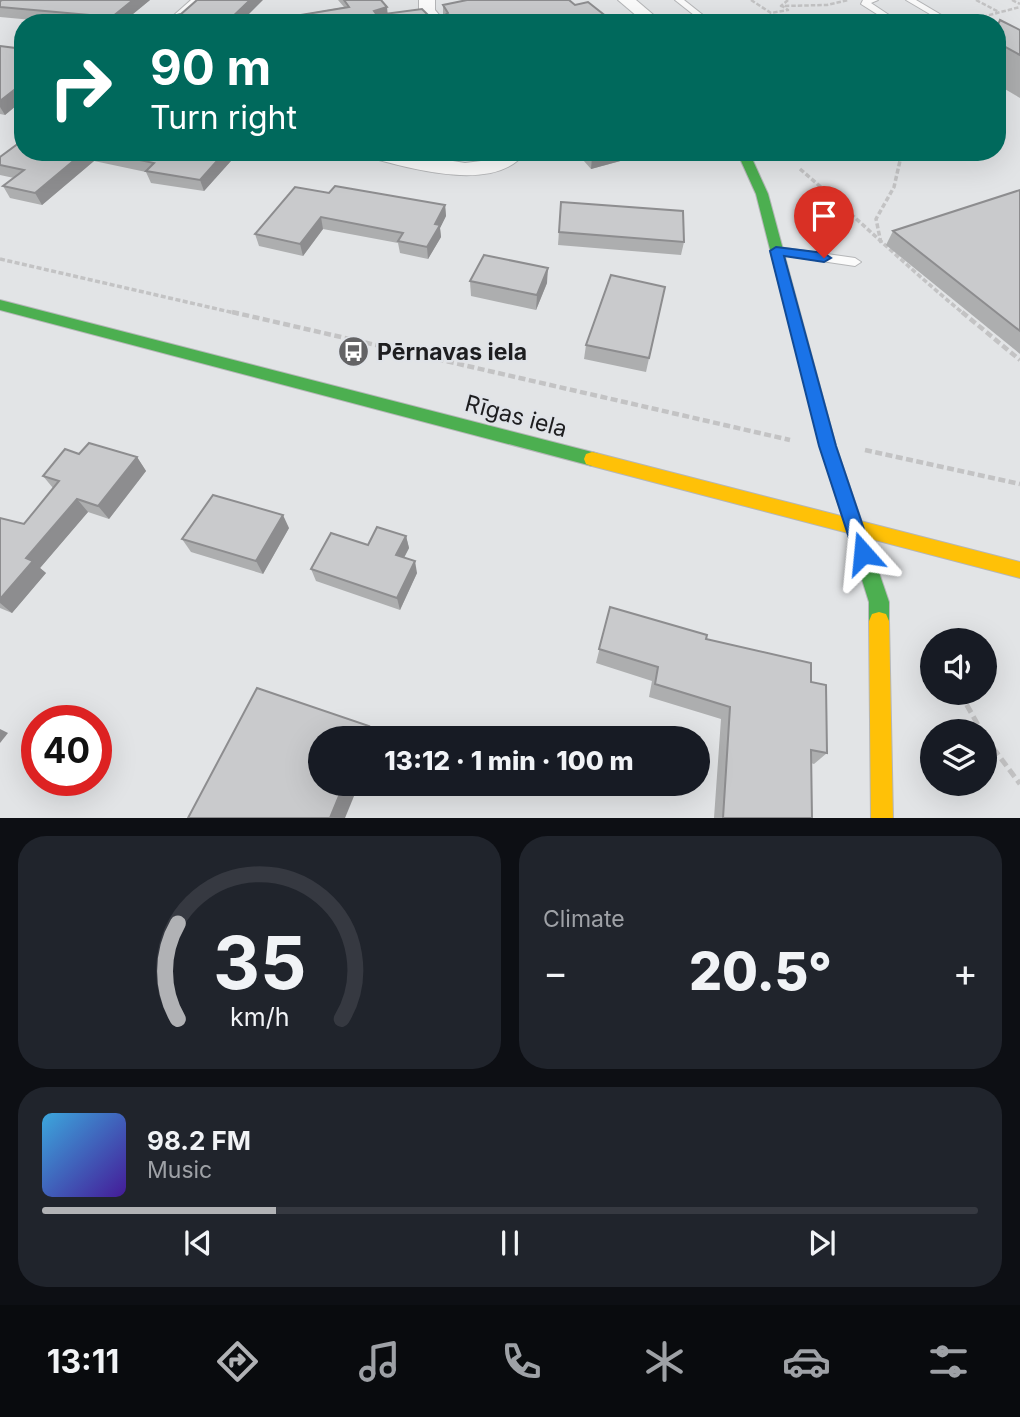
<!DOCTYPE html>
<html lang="en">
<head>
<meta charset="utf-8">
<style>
  body { margin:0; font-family:Inter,sans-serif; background:#20242c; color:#f1f3f6; height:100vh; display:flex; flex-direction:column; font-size:26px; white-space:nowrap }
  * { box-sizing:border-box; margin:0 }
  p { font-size:23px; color:#9ea1a6 }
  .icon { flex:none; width:38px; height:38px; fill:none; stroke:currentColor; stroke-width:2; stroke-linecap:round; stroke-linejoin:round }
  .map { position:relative; height:818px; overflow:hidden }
  .sheet { display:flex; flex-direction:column; gap:18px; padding:18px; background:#0d0f14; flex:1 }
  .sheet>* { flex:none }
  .banner { position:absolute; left:14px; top:14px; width:992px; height:147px; border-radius:28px; box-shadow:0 7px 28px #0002; background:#00695c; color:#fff; overflow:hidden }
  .buttons { position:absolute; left:920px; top:628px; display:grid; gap:14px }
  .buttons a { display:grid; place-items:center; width:77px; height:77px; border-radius:50%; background:#171b24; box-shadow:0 7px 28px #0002; font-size:35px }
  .speed { position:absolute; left:21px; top:705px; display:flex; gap:14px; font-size:35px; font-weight:700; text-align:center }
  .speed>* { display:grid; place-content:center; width:91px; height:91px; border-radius:50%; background:#171b24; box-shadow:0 7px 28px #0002; line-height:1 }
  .speed .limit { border:10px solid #d22; background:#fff; color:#111 }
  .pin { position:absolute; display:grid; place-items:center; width:60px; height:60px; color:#fff; margin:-72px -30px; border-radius:50% 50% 50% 0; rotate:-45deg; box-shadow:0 0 7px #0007 }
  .pin .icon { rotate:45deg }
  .me { position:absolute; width:77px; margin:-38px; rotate:342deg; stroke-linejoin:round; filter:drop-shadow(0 0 5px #0008) }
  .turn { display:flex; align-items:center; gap:24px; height:147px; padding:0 21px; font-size:32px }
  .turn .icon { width:91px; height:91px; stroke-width:2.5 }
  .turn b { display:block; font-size:49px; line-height:60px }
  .big { font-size:52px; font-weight:800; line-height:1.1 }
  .sheet .tile { flex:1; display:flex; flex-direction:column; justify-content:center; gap:10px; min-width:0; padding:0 24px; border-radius:28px; background:#20242c }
  .sheet .dial { align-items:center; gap:0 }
  .dial svg { height:182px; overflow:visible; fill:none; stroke:#363941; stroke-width:7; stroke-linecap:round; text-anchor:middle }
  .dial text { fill:#f1f3f6; stroke:none }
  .song { display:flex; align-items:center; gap:21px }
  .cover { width:84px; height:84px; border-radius:10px; background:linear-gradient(135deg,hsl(200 70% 55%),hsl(260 70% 35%)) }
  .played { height:7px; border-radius:4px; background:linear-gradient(90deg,#b1b2b5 25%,#363941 25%) }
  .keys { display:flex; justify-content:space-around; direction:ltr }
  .heat { display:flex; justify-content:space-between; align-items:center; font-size:38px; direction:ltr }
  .sheet .tiles { flex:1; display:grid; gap:18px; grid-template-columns:1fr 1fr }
  .tile:last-child { grid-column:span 2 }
  .trip { position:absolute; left:308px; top:726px; width:402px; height:70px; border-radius:35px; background:#171b24; box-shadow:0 7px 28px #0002; font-weight:800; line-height:70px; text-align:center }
  .dock { display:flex; height:112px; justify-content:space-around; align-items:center; background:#090b0e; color:#9ea1a6 }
  .dock .icon { width:49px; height:49px }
  .dock .active { color:#b1b2b5 }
  .dock b { font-size:32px; color:#f1f3f6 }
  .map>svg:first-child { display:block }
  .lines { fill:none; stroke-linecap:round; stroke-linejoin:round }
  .lane-casing { stroke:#b5b6b8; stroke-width:2 }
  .street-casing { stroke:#b5b6b8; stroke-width:2 }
  .fast-casing { stroke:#b5b6b8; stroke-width:2 }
  .slow-casing { stroke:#b5b6b8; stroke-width:2 }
  .path-far3 { stroke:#c3c3c4; stroke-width:2.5; stroke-dasharray:4.5 2; stroke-linecap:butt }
  .path-far2 { stroke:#c3c3c4; stroke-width:3.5; stroke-dasharray:5 2.5; stroke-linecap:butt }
  .path-far1 { stroke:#c3c3c4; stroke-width:4.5; stroke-dasharray:7 3.5; stroke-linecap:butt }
  .path { stroke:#c3c3c4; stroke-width:5; stroke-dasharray:9 4.5; stroke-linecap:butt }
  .lane { fill:#fbfbfb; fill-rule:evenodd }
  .street { fill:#fbfbfb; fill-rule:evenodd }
  .fast { fill:#4caf50; fill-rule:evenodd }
  .slow { fill:#ffc107; fill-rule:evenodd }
  .wall { fill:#adaeaf }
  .shaded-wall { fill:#8d8d8f }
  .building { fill:#c9cacc; stroke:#8d8d8f; stroke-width:2 }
  .route { fill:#1a73e8; stroke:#114b97; stroke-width:2 }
  .labels { text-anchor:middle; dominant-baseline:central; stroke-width:5; stroke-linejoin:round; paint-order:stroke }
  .poi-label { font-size:23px; font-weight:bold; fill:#1e1e20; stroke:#e0e3e8; text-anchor:start }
  .street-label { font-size:23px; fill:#1e1e20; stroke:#e0e3e8 }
</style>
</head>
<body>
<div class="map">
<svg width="1020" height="819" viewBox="0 0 1020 819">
  <rect width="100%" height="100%" fill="#e2e4e6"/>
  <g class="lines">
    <defs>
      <g id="lane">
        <polygon points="675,0 684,0 713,23 704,23"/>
        <polygon points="863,0 878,0 871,3 901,23 891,23 861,4"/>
        <polygon points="906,0 916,0 955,23 945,23"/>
        <polygon points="778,247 855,258 861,262 855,266 774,254 772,251"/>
      </g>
      <g id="street">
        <polygon points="191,0 208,0 183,23 165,23"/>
        <polygon points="419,0 435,0 435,10 446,23 429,23 419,11"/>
        <polygon points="618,0 636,0 663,23 645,23"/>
        <path d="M361,152h37l67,11 16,-2 21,-9h24c-32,43 -120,15 -162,4z"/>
      </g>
      <g id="fast">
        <polygon points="737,152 749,152 768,194 836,446 889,602 889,621 886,628 879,630 872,628 869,621 869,602 820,446 756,194"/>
        <polygon points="0,300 592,452 598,454 600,459 598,464 592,466 0,310"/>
      </g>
      <g id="slow">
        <polygon points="592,452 1020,562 1020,578 592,466 586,464 584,459 586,454"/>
        <polygon points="879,612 886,614 889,621 893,819 871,819 869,621 872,614"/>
      </g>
    </defs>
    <use href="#lane" class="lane-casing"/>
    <use href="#street" class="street-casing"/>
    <use href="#fast" class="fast-casing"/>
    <use href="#slow" class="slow-casing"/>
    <g class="path-far3">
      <polyline points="751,0 771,13 788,10 782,6"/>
      <polyline points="788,0 781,6 827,5 848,0"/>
      <polyline points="976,0 999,12"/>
      <polyline points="1012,0 1020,4"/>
      <polyline points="970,20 1020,7"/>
    </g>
    <g class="path-far2">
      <path d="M800,169c56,48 107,98 164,145"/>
      <polyline points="881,243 876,219 894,187 902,152"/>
      <polyline points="0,259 239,314"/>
    </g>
    <g class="path-far1">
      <polyline points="232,312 790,440"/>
      <polyline points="962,312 1020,360"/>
      <polyline points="865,450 1020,484"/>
    </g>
    <g class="path">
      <polyline points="960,693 982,732"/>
      <polyline points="985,737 1020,784"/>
    </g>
    <use href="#lane" class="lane"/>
    <use href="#street" class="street"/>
    <use href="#fast" class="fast"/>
    <use href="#slow" class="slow"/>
  </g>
  <g class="wall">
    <polygon points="2,0 150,0 122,23 65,23 0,17 0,1"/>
    <polygon points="338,0 381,0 387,14 428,15 443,15 443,5 575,5 612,23 253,23 344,7"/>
    <polygon points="181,14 240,23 175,23 173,16"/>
    <polygon points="998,25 1020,30 1020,98 998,85"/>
    <polygon points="0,46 23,49 23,100 5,115 0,114"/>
    <polygon points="23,152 239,152 204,191 151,183 146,172 94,161 42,205 10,198 3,186 14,178 0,175 0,157"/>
    <polygon points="576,152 625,152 624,160 591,169"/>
    <polygon points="1020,190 1020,354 886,245 893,231"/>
    <polygon points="329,193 445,205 446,216 440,228 441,237 428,259 400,253 398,243 323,229 303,256 259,246 255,234"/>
    <polygon points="561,202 684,242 681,255 558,245"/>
    <polygon points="470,281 547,283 536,310 471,296"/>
    <polygon points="665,287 646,372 584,359 586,345"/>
    <polygon points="79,454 137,457 146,471 109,519 88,512 40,568 46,573 12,613 0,608 0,518 24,524 53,488 43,476"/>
    <polygon points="289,528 263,574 191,552 182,539"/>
    <polygon points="406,536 409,548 404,558 417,573 400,610 316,581 311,569 368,545"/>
    <polygon points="610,607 706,639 811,682 827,753 814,764 811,763 812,818 714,818 721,719 649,697 652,681 596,663"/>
  </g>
  <g class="shaded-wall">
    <polygon points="133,0 150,0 122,23 115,23 112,17"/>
    <polygon points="250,0 263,0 240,23 226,23"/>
    <polygon points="387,7 388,17 376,22 374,11"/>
    <polygon points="23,83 23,100 5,115 0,107 0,101"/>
    <polygon points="84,152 89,152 94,161 42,205 35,193"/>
    <polygon points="225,152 239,152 204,191 200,180"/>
    <polygon points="612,152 625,152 624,160 591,169 592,157"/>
    <polygon points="445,205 446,216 440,228 441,237 428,259 427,247 435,224"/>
    <polygon points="321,217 323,229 303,256 300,244"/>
    <polygon points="548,268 547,283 536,310 537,295"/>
    <polygon points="137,457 146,471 109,519 98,506"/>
    <polygon points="77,499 88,512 40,568 46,573 12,613 0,603 0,599 26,558"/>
    <polygon points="283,515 289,528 263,574 256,561"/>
    <polygon points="406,536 409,548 399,567 396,555"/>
    <polygon points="415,561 417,573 400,610 397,598"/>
    <polygon points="369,726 375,738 363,738"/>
    <polygon points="0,729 8,733 0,743"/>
    <polygon points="344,784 359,784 345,818 330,818"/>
  </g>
  <g class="building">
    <polygon points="2,0 133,0 112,17 0,7 0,1"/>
    <polygon points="197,0 250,0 226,23 183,22 188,17 173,16 181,14"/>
    <polygon points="344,0 381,0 387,7 374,11 377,15 422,9 428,15 445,15 448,13 443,5 467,0 569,0 575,5 588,2 612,21 602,23 253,23 349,7"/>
    <polygon points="1000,20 1020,30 1020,55 998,43 998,25"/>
    <polygon points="0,46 23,49 23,83 0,101"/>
    <polygon points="23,140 23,152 84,152 35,193 3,186 24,170 0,165 0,157"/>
    <polygon points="102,152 225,152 200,180 146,171 154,163"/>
    <polygon points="587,152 612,152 592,157"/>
    <polygon points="335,186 445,205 435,224 440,225 427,247 398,241 403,233 321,217 300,244 255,234 295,187 329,193"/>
    <polygon points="1020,190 1020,331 893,231"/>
    <polygon points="561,202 683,211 684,242 559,232"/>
    <polygon points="484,255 548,268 537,295 470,281"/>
    <polygon points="611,275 665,287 649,358 586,345"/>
    <polygon points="89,443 137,457 98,506 77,499 26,558 33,561 0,599 0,518 24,524 59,481 43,476 65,449 79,454"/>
    <polygon points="213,495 283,515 256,561 182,539"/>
    <polygon points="377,527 406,536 396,555 415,561 397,598 311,569 331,533 368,545"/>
    <polygon points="610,607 707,635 706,639 811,663 811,682 826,685 827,753 811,750 812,818 723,818 730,707 655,684 658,667 599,649"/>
    <polygon points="257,688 369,726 363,738 320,738 320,784 344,784 330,818 188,818"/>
  </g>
  <polygon class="route" points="776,247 824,253 831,258 824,262 784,256 836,446 872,553 870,559 863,561 857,559 854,553 819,446 770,251"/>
  <defs>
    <symbol id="bus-disc" viewBox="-11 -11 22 22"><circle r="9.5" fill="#636365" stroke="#e0e3e8"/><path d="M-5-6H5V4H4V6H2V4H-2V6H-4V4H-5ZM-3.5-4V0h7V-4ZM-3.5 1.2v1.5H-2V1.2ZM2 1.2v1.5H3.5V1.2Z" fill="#fff"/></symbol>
  </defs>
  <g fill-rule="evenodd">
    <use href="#bus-disc" x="336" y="334" width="35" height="35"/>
  </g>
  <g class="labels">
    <g class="poi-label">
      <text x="377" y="352">Pērnavas iela</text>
    </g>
    <g class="street-label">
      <text transform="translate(516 416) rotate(15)">Rīgas iela</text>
    </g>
  </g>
</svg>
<div class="buttons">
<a><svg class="icon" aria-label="sound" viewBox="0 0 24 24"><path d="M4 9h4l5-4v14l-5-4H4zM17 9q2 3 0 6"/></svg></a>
<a><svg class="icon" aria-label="layers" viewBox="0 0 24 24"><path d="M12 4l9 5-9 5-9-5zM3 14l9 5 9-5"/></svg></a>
</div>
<div class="speed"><div class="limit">40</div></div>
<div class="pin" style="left:824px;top:258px;background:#d93025"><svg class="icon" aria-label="arrive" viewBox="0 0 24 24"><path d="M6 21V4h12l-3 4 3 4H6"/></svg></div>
<svg class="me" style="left:863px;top:553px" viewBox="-20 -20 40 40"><path d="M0-17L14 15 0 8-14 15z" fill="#1a73e8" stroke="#fff" stroke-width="4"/></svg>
<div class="trip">13:12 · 1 min · 100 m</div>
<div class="banner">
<div class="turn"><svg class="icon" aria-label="right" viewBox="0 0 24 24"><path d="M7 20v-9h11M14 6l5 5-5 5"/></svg><div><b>90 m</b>Turn right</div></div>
</div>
</div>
<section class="sheet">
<div class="tiles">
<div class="tile dial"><svg viewBox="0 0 100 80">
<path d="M14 69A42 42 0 1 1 86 69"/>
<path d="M14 69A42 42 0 0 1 14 27" stroke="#b1b2b5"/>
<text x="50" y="56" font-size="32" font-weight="700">35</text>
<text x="50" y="72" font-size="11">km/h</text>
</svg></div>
<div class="tile"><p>Climate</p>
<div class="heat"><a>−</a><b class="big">20.5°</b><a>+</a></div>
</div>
<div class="tile">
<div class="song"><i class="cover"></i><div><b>98.2 FM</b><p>Music</p></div></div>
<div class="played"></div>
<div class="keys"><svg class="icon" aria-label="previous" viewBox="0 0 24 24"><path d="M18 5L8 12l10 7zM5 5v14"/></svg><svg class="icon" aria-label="pause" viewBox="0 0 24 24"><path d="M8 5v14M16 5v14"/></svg><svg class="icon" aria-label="next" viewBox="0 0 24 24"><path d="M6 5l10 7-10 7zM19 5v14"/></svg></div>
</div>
</div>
</section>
<nav class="dock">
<b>13:11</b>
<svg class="icon active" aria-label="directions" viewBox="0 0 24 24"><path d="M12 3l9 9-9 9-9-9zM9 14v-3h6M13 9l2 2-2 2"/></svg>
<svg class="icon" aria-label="music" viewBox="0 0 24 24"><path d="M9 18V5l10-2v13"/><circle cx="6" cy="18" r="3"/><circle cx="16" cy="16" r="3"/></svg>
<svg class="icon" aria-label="phone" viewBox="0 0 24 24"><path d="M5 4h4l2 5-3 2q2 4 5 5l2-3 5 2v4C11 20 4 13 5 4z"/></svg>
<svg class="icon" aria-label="climate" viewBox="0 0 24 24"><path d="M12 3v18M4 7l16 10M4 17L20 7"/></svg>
<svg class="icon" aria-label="car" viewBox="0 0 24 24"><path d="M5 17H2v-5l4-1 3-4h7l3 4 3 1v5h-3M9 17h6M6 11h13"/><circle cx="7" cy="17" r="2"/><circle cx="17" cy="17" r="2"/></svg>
<svg class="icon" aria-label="filters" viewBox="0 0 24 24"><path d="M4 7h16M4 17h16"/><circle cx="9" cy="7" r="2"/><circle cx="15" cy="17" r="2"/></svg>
</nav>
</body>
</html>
